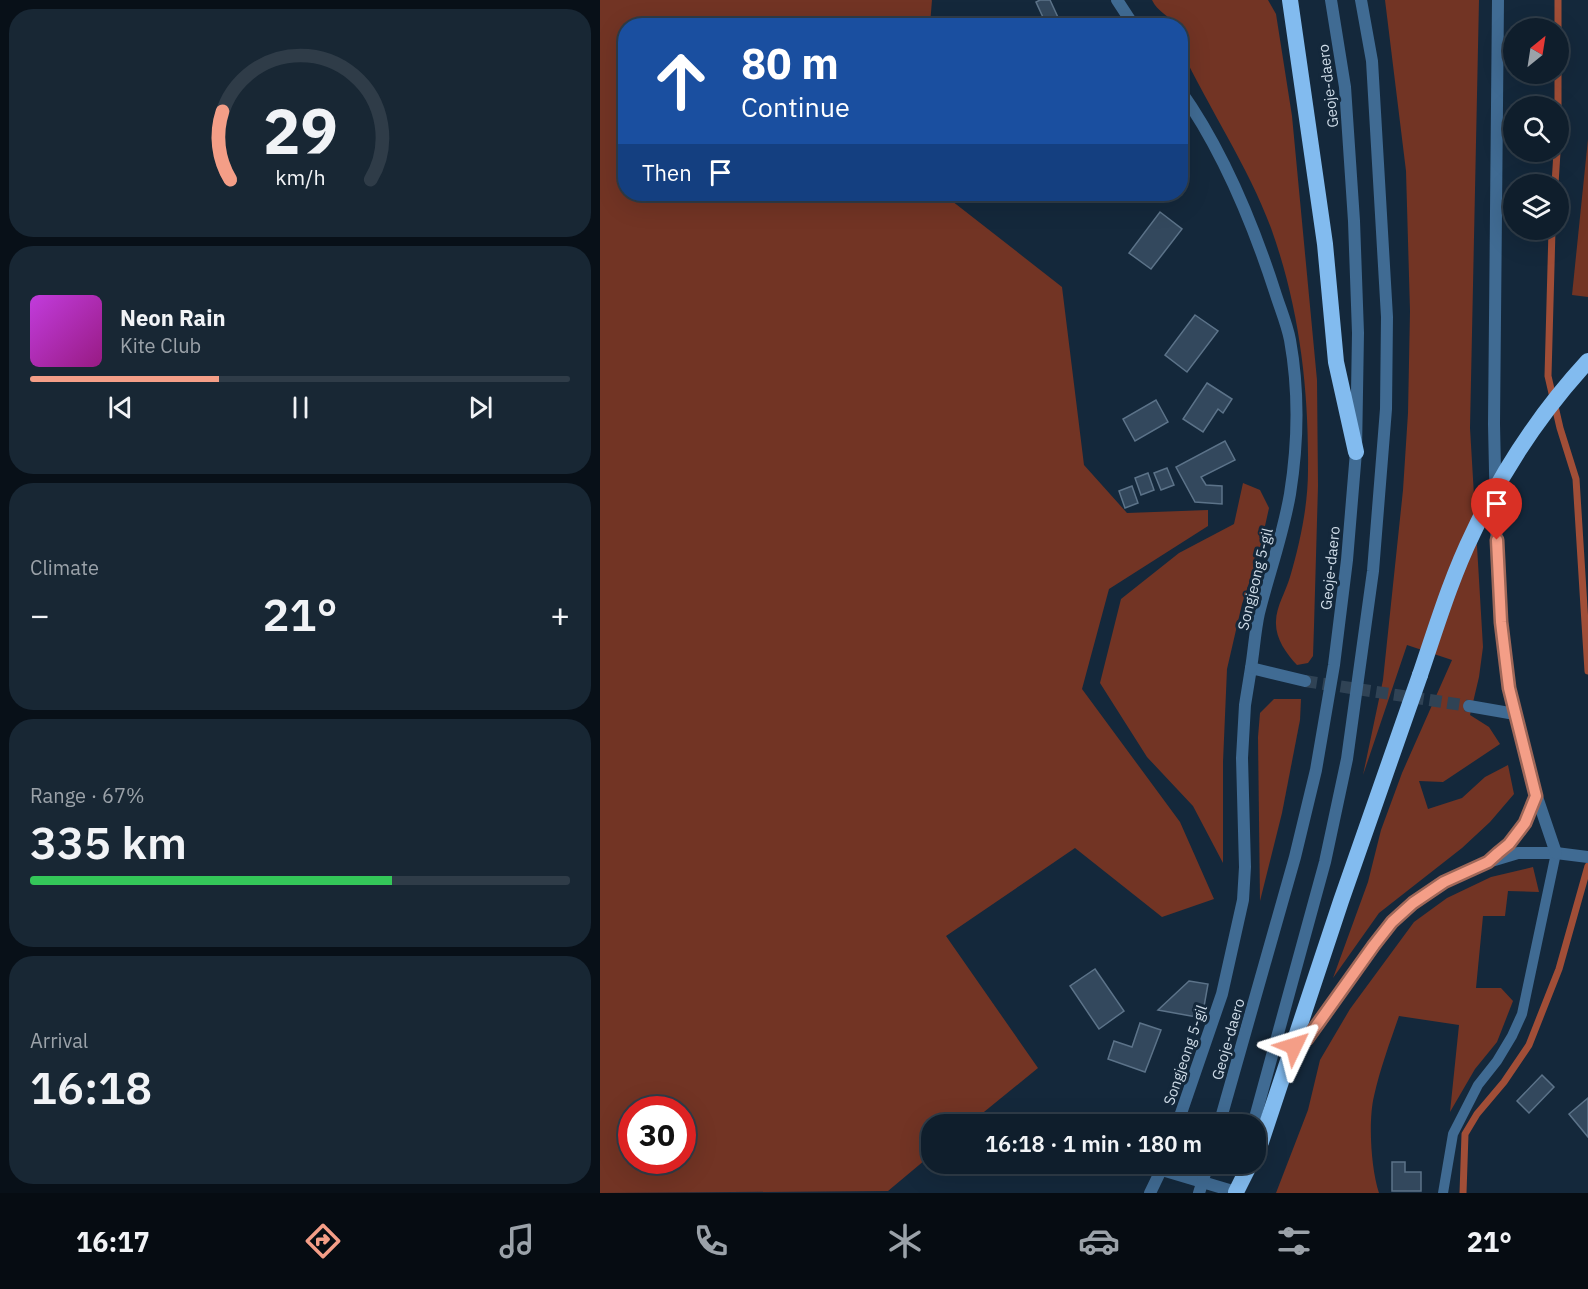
<!DOCTYPE html>
<html lang="en">
<head>
<meta charset="utf-8">
<style>
  body { margin:0; font-family:"IBM Plex Sans",sans-serif; background:#182734; color:#f1f3f6; height:100vh; display:flex; flex-direction:column; font-size:22px; white-space:nowrap }
  * { box-sizing:border-box; margin:0 }
  p { font-size:20px; color:#9ba2a9 }
  .icon { flex:none; width:33px; height:33px; fill:none; stroke:currentColor; stroke-width:2; stroke-linecap:round; stroke-linejoin:round }
  .map { position:relative; flex:1; overflow:hidden }
  .panel { display:flex; flex-direction:column; gap:9px; padding:9px; background:#081018; width:600px }
  .panel>* { flex:none }
  .banner { position:absolute; left:18px; top:18px; width:570px; height:183px; border-radius:24px; box-shadow:0 6px 24px #0002,0 0 0 2px #2f3c48; background:#1a4fa0; color:#fff; overflow:hidden }
  .needle { width:39px; rotate:30deg }
  .tools { position:absolute; left:903px; top:18px; display:grid; gap:12px }
  .tools a { display:grid; place-items:center; width:66px; height:66px; border-radius:50%; background:#0f1e2c; box-shadow:0 6px 24px #0002,0 0 0 2px #2f3c48; font-size:30px }
  .speed { position:absolute; left:18px; top:1096px; display:flex; gap:12px; font-size:30px; font-weight:700; text-align:center }
  .speed>* { display:grid; place-content:center; width:78px; height:78px; border-radius:50%; background:#0f1e2c; box-shadow:0 6px 24px #0002,0 0 0 2px #2f3c48; line-height:1 }
  .speed .limit { border:9px solid #d22; background:#fff; color:#111 }
  .pin { position:absolute; display:grid; place-items:center; width:51px; height:51px; color:#fff; margin:-62px -26px; border-radius:50% 50% 50% 0; rotate:-45deg; box-shadow:0 0 6px #0007 }
  .pin .icon { rotate:45deg }
  .me { position:absolute; width:66px; margin:-33px; rotate:49deg; stroke-linejoin:round; filter:drop-shadow(0 0 4px #0008) }
  .turn { display:flex; align-items:center; gap:21px; height:126px; padding:0 24px; font-size:27px }
  .turn .icon { width:78px; height:78px; stroke-width:2.5 }
  .turn b { display:block; font-size:42px; line-height:51px }
  .then { display:flex; align-items:center; height:57px; padding:0 24px; background:#0003; gap:12px; font-size:22px }
  .big { font-size:45px; font-weight:600; line-height:1.1 }
  .panel .tile { flex:1; display:flex; flex-direction:column; justify-content:center; gap:9px; min-width:0; padding:0 21px; border-radius:24px; background:#182734 }
  .panel .dial { align-items:center; gap:0 }
  .dial svg { height:156px; overflow:visible; fill:none; stroke:#2f3c48; stroke-width:7; stroke-linecap:round; text-anchor:middle }
  .dial text { fill:#f1f3f6; stroke:none }
  .song { display:flex; align-items:center; gap:18px }
  .cover { width:72px; height:72px; border-radius:9px; background:linear-gradient(135deg,hsl(290 70% 55%),hsl(310 70% 35%)) }
  .played { height:6px; border-radius:3px; background:linear-gradient(90deg,#f49e87 35%,#2f3c48 35%) }
  .keys { display:flex; justify-content:space-around; direction:ltr }
  .heat { display:flex; justify-content:space-between; align-items:center; font-size:33px; direction:ltr }
  .charge { height:9px; border-radius:4px; background:linear-gradient(90deg,#34c759 67%,#2f3c48 0) }
  .trip { position:absolute; left:321px; top:1114px; width:345px; height:60px; border-radius:24px; background:#0f1e2c; box-shadow:0 6px 24px #0002,0 0 0 2px #2f3c48; font-weight:600; line-height:60px; text-align:center }
  .tab-bar { display:flex; height:96px; justify-content:space-around; align-items:center; background:#060c12; color:#9ba2a9 }
  .tab-bar .icon { width:42px; height:42px }
  .tab-bar .current { color:#f49e87 }
  .tab-bar b { font-size:27px; color:#f1f3f6 }
  main { display:flex; flex:1; min-height:0 }
  .map>svg:first-child { display:block }
  .green { fill:#723424; fill-rule:evenodd }
  .lines { fill:none; stroke-linecap:round; stroke-linejoin:round }
  .stream { stroke:#a14e37; stroke-width:7 }
  .building { fill:#33485d; stroke:#5c7389; stroke-width:1.5 }
  .minor-tunnel { stroke:#304355; stroke-width:12; stroke-dasharray:12 6; stroke-linecap:butt }
  .service { stroke:#406b93; stroke-width:10 }
  .minor { stroke:#406b93; stroke-width:12 }
  .tertiary { stroke:#406b93; stroke-width:12 }
  .trunk { stroke:#82bbef; stroke-width:16 }
  .trunk-bridge { stroke:#82bbef; stroke-width:16 }
  .route-casing { stroke:#9f6758; stroke-width:15 }
  .route { stroke:#f49e87; stroke-width:10 }
  .labels { text-anchor:middle; dominant-baseline:central; stroke-width:6; stroke-linejoin:round; paint-order:stroke }
  .street-label { font-size:15px; fill:#cedbe7; stroke:#14283b }
</style>
</head>
<body>
<main>
<section class="panel">
<div class="tile dial"><svg viewBox="0 0 100 80">
<path d="M14 69A42 42 0 1 1 86 69"/>
<path d="M14 69A42 42 0 0 1 10 34" stroke="#f49e87"/>
<text x="50" y="56" font-size="32" font-weight="700">29</text>
<text x="50" y="72" font-size="11">km/h</text>
</svg></div>
<div class="tile">
<div class="song"><i class="cover"></i><div><b>Neon Rain</b><p>Kite Club</p></div></div>
<div class="played"></div>
<div class="keys"><svg class="icon" aria-label="previous" viewBox="0 0 24 24"><path d="M18 5L8 12l10 7zM5 5v14"/></svg><svg class="icon" aria-label="pause" viewBox="0 0 24 24"><path d="M8 5v14M16 5v14"/></svg><svg class="icon" aria-label="next" viewBox="0 0 24 24"><path d="M6 5l10 7-10 7zM19 5v14"/></svg></div>
</div>
<div class="tile"><p>Climate</p>
<div class="heat"><a>−</a><b class="big">21°</b><a>+</a></div>
</div>
<div class="tile"><p>Range · 67%</p><b class="big">335 km</b><div class="charge"></div></div>
<div class="tile"><p>Arrival</p><b class="big">16:18</b></div>
</section>
<div class="map">
<svg width="988" height="1193" viewBox="0 0 988 1193">
  <rect width="100%" height="100%" fill="#14283b"/>
  <g class="green">
    <path d="M0,0h332l-2,25 -304,1v168h317l119,93 22,178 43,48 81,-3v16l-99,63 -27,100 98,133 34,77 -52,18 -87,-69 -129,88 92,132 -70,57h-36l-1,30 -43,36 -288,2zM32,1110h50v51h-50z"/>
    <path d="M552,0h116l8,14 16,102 25,264 1,106 -4,140 -1,30 -5,7 -11,2c-11,-12 -22,-27 -21,-44 0,-14 10,-30 14,-44 10,-34 18,-71 18,-107 1,-82 -9,-164 -37,-242 -23,-62 -62,-119 -90,-179l-1,-23 -7,-1c-3,-10 -16,-13 -21,-25z"/>
    <polygon points="785,0 879,0 870,428 883,647 879,677 870,715 889,727 900,744 843,782 819,781 828,809 862,798 885,777 908,765 914,794 890,822 862,848 779,913 733,978 768,882 781,830 802,773 852,660 807,645 763,775 783,680 803,490 808,413 810,311 806,171"/>
    <polygon points="988,139 988,297 972,295"/>
    <polygon points="643,483 660,490 669,508 659,553 642,604 627,669 623,762 623,863 593,806 547,757 500,683 521,599 579,553 634,524"/>
    <polygon points="674,699 701,699 700,720 682,813 660,901 658,737 660,713"/>
    <path d="M933,867l6,25 -31,-1 -3,25h-22l-7,72h25l12,13 -16,41 -22,27 -25,43 9,-87 -60,-9c-9,26 -19,53 -25,80 -6,25 -3,73 5,97h-103l32,-83 12,-50 30,-51 64,-87 33,-24 44,-21z"/>
  </g>
  <g class="lines">
    <g class="stream">
      <polyline points="958,0 958,28"/>
      <polyline points="958,42 958,115"/>
      <polyline points="955,184 957,152"/>
      <polyline points="952,230 948,376 960,428 976,479 988,671"/>
      <polyline points="863,1193 865,1134 877,1114 904,1082 929,1045 959,969 988,866"/>
    </g>
  </g>
  <g class="building">
    <polygon points="440,0 450,0 462,26 447,26 436,2"/>
    <polygon points="560,212 582,229 551,269 529,253"/>
    <polygon points="595,315 618,331 587,372 565,355"/>
    <polygon points="607,383 632,399 623,413 618,409 603,432 583,419"/>
    <polygon points="556,400 568,422 535,441 523,419"/>
    <polygon points="625,441 635,460 601,477 606,485 622,486 622,504 595,502 576,467"/>
    <polygon points="567,468 574,485 561,490 554,473"/>
    <polygon points="548,473 554,490 541,495 535,478"/>
    <polygon points="532,486 538,503 525,508 519,491"/>
    <polygon points="495,969 524,1011 499,1029 470,986"/>
    <polygon points="589,981 608,984 602,1018 558,1010"/>
    <polygon points="540,1023 561,1030 545,1072 508,1059 514,1041 532,1047"/>
    <polygon points="942,1075 954,1087 929,1113 917,1101"/>
    <polygon points="988,1098 988,1137 969,1114"/>
    <polygon points="792,1162 805,1162 805,1172 821,1172 821,1191 792,1191"/>
  </g>
  <g class="lines">
    <polyline class="minor-tunnel" points="705,681 869,706"/>
    <polyline class="service" points="843,1193 853,1134 878,1085 897,1061 912,1036 922,1014 956,853"/>
    <g class="minor">
      <polyline points="869,706 915,714"/>
      <polyline points="694,1046 707,1039 774,945 792,922 813,903 844,882 888,862 918,853 956,853 988,857"/>
      <polyline points="577,1125 622,994 643,900 645,867 642,758 645,705 651,668 705,681"/>
      <polyline points="562,1170 636,1192"/>
      <polyline points="550,1193 564,1164"/>
    </g>
    <g class="tertiary">
      <polyline points="517,0 534,26"/>
      <path d="M580,90c42,59 73,134 95,202 5,16 12,32 15,48 9,50 8,104 0,154 -7,41 -21,79 -31,119 -4,18 -5,37 -8,55"/>
      <polyline points="937,797 956,853"/>
      <polyline points="888,862 909,844 925,823 937,797 909,688 901,622 897,563 894,424 898,0"/>
      <polyline points="619,1125 695,857 716,770 734,665 747,560 756,452 758,333 754,221 745,87 731,0"/>
      <polyline points="653,1125 725,862 747,759 773,571 786,409 787,317 772,61 761,0"/>
      <polyline points="599,1193 608,1164"/>
    </g>
    <g class="trunk">
      <polyline points="690,0 725,244 736,362 756,452"/>
      <polyline points="656,1152 661,1142 741,901 820,675"/>
      <polyline points="636,1192 650,1164"/>
    </g>
    <path class="trunk-bridge" d="M820,675c16,-47 31,-97 53,-142 30,-64 68,-121 115,-172"/>
  </g>
  <g class="lines">
    <defs>
      <polyline id="route" points="694,1046 707,1039 774,945 792,922 813,903 844,882 888,862 898,853 909,844 925,823 936,796 909,688 901,622 897,540"/>
    </defs>
    <use href="#route" class="route-casing"/>
    <use href="#route" class="route"/>
  </g>
  <g class="labels">
    <g class="street-label">
      <text transform="translate(728 86) rotate(-97)">Geoje-daero</text>
      <text transform="translate(730 568) rotate(-84)">Geoje-daero</text>
      <text transform="translate(655 579) rotate(-76)">Songjeong 5-gil</text>
      <text transform="translate(628 1039) rotate(-74)">Geoje-daero</text>
      <text transform="translate(585 1055) rotate(-71)">Songjeong 5-gil</text>
    </g>
  </g>
</svg>
<div class="tools">
<a><svg class="needle" viewBox="-14 -14 28 28"><path d="M0-13l5 13h-10z" fill="#e53935"/><path d="M0 13l5-13h-10z" fill="#9ba2a9"/></svg></a>
<a><svg class="icon" aria-label="search" viewBox="0 0 24 24"><circle cx="10" cy="10" r="6"/><path d="M15 15l6 6"/></svg></a>
<a><svg class="icon" aria-label="layers" viewBox="0 0 24 24"><path d="M12 4l9 5-9 5-9-5zM3 14l9 5 9-5"/></svg></a>
</div>
<div class="speed"><div class="limit">30</div></div>
<div class="pin" style="left:897px;top:540px;background:#d93025"><svg class="icon" aria-label="arrive" viewBox="0 0 24 24"><path d="M6 21V4h12l-3 4 3 4H6"/></svg></div>
<svg class="me" style="left:694px;top:1046px" viewBox="-20 -20 40 40"><path d="M0-17L14 15 0 8-14 15z" fill="#f49e87" stroke="#fff" stroke-width="4"/></svg>
<div class="trip">16:18 · 1 min · 180 m</div>
<div class="banner">
<div class="turn"><svg class="icon" aria-label="ahead" viewBox="0 0 24 24"><path d="M12 20V5M6 11l6-6 6 6"/></svg><div><b>80 m</b>Continue</div></div>
<div class="then">Then<svg class="icon" aria-label="arrive" viewBox="0 0 24 24"><path d="M6 21V4h12l-3 4 3 4H6"/></svg></div>
</div>
</div>
</main>
<nav class="tab-bar">
<b>16:17</b>
<svg class="icon current" aria-label="directions" viewBox="0 0 24 24"><path d="M12 3l9 9-9 9-9-9zM9 14v-3h6M13 9l2 2-2 2"/></svg>
<svg class="icon" aria-label="music" viewBox="0 0 24 24"><path d="M9 18V5l10-2v13"/><circle cx="6" cy="18" r="3"/><circle cx="16" cy="16" r="3"/></svg>
<svg class="icon" aria-label="phone" viewBox="0 0 24 24"><path d="M5 4h4l2 5-3 2q2 4 5 5l2-3 5 2v4C11 20 4 13 5 4z"/></svg>
<svg class="icon" aria-label="climate" viewBox="0 0 24 24"><path d="M12 3v18M4 7l16 10M4 17L20 7"/></svg>
<svg class="icon" aria-label="car" viewBox="0 0 24 24"><path d="M5 17H2v-5l4-1 3-4h7l3 4 3 1v5h-3M9 17h6M6 11h13"/><circle cx="7" cy="17" r="2"/><circle cx="17" cy="17" r="2"/></svg>
<svg class="icon" aria-label="filters" viewBox="0 0 24 24"><path d="M4 7h16M4 17h16"/><circle cx="9" cy="7" r="2"/><circle cx="15" cy="17" r="2"/></svg>
<b>21°</b>
</nav>
</body>
</html>
